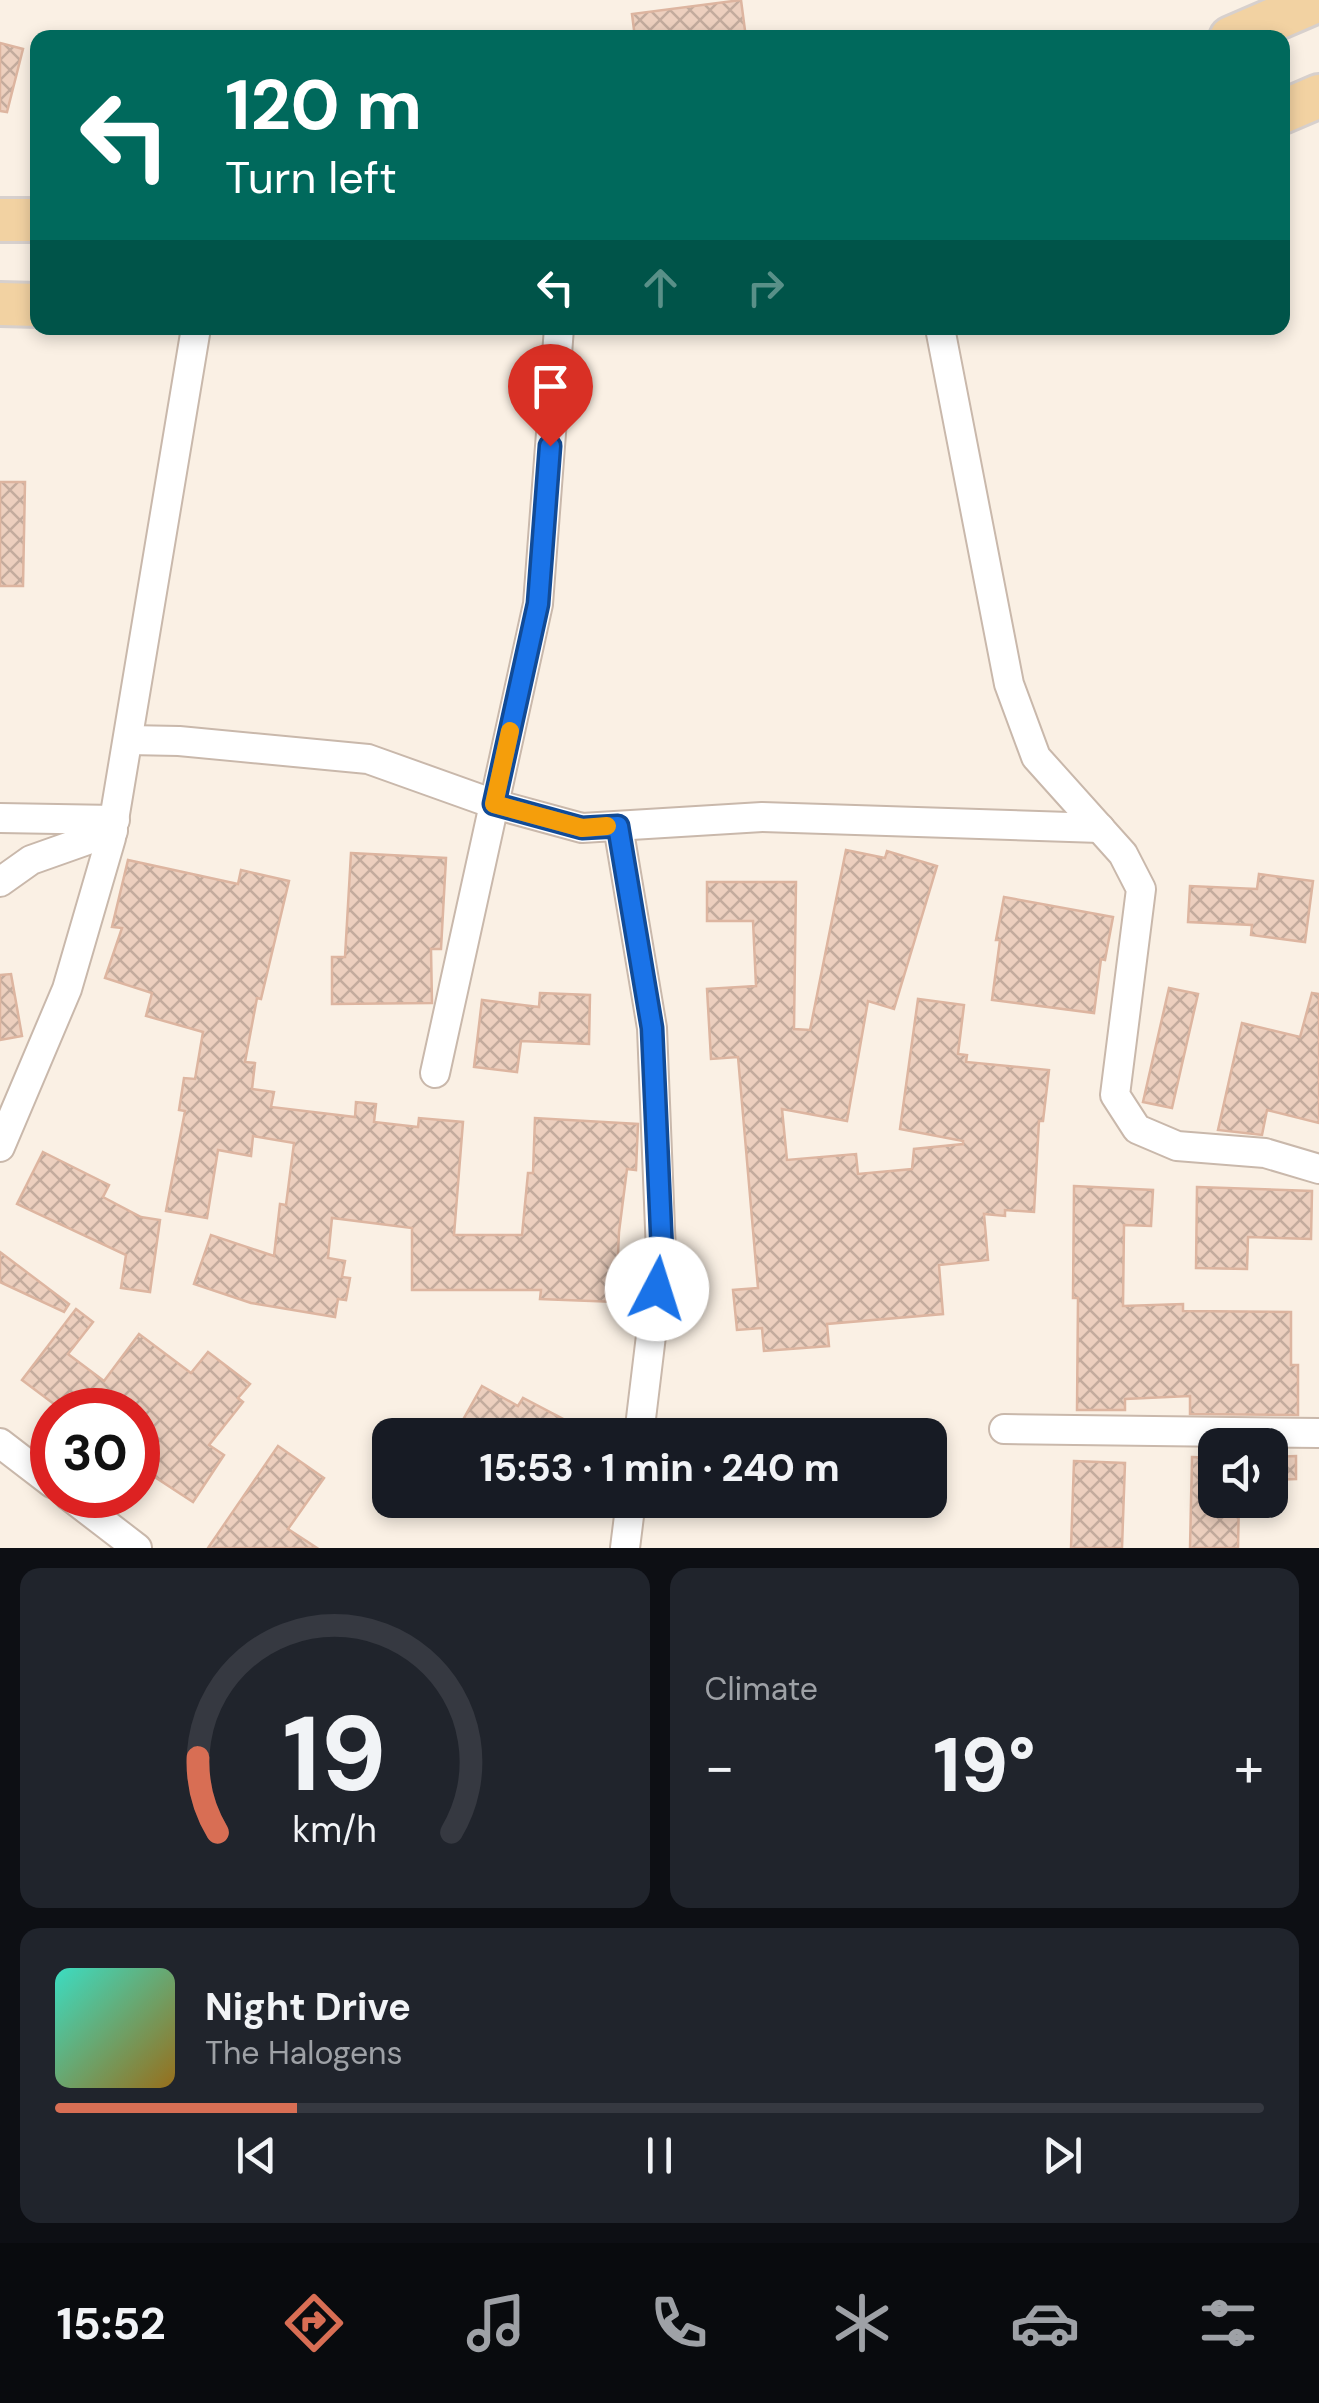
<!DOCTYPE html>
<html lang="en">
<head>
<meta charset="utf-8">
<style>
  body { margin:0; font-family:"DM Sans",sans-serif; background:#20242c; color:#f1f3f6; height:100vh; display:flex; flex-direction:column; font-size:38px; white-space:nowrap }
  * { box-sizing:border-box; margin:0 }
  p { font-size:32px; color:#9ea1a6 }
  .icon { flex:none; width:55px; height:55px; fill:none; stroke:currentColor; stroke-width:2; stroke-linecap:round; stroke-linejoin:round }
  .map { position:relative; height:1548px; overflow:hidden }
  .side { display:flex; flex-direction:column; gap:20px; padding:20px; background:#0d0f14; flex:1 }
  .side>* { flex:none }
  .top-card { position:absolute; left:30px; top:30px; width:1260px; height:305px; border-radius:20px; box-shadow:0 5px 15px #0003; background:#00695c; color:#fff; overflow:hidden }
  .controls { position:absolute; left:1198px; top:1428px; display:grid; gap:20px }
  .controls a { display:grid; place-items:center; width:90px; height:90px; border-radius:20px; background:#171b24; box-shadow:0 5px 15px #0003; font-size:50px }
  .speed { position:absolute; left:30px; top:1388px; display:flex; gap:20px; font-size:50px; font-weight:700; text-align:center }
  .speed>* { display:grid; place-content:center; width:130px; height:130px; border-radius:50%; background:#171b24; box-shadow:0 5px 15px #0003; line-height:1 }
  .speed .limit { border:15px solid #d22; background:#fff; color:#111 }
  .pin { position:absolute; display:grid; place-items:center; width:85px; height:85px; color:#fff; margin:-102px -42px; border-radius:50% 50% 50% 0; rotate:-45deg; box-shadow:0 0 10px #0007 }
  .pin .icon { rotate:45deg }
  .me { position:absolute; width:110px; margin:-55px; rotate:5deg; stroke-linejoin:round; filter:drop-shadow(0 0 8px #0008) }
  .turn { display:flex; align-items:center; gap:35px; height:210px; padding:0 30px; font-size:45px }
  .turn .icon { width:130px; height:130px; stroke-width:2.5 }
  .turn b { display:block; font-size:70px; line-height:85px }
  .lanes { display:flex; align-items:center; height:95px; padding:0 30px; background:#0003; justify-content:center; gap:50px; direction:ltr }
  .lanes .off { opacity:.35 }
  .big { font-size:75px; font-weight:800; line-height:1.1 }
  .side .widget { flex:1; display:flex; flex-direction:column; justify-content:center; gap:15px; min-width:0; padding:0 35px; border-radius:20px; background:#20242c }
  .side .dial { align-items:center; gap:0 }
  .dial svg { height:260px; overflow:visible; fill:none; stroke:#363941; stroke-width:7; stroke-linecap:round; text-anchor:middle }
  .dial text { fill:#f1f3f6; stroke:none }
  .song { display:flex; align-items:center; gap:30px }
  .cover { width:120px; height:120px; border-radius:15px; background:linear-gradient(135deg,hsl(170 70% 55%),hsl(40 70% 35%)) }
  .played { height:10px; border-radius:5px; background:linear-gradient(90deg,#d86e54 20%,#363941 20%) }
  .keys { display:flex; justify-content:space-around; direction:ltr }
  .heat { display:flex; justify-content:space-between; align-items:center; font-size:55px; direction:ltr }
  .side .tiles { flex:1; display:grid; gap:20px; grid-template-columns:1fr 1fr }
  .widget:last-child { grid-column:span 2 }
  .trip { position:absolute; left:372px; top:1418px; width:575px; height:100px; border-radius:20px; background:#171b24; box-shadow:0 5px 15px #0003; font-weight:800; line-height:100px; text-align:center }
  .dock { display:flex; height:160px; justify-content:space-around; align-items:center; background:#090b0e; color:#9ea1a6 }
  .dock .icon { width:70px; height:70px }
  .dock .on { color:#d86e54 }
  .dock b { font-size:45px; color:#f1f3f6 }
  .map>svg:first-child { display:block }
  .building { fill:url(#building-cross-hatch); stroke:#ddb5a0; stroke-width:2.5 }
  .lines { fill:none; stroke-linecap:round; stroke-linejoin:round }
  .minor-casing { stroke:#c9b8ab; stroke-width:32 }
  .primary-casing { stroke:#d7d0cd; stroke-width:48 }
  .minor { stroke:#fff; stroke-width:28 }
  .primary { stroke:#f2d2a2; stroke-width:42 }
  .route-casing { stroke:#114b97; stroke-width:25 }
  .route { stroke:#1a73e8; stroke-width:18 }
  .slow { stroke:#f59e0b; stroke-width:18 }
</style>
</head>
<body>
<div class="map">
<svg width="1319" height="1548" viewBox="0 0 1319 1548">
  <defs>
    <pattern id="building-cross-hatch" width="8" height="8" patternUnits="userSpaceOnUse" patternTransform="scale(2.5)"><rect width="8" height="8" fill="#eccfbe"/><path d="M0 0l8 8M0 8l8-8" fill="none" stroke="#c3ab9d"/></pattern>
  </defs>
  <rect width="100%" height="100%" fill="#faf0e4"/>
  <g class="building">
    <polygon points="741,0 746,38 635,38 632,14"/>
    <polygon points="0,43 23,49 7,112 0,111"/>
    <polygon points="0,482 25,482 23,586 0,586"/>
    <polygon points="846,850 885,858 887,851 937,866 894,1009 868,1001 847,1121 782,1109 787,1160 856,1154 858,1174 912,1169 914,1149 963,1144 963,1141 900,1129 918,999 964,1005 958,1054 967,1055 966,1062 1049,1070 1043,1121 1039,1121 1034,1212 1005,1210 1005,1216 984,1214 988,1260 939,1265 943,1314 827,1324 829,1346 764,1351 762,1328 737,1330 733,1290 758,1288 738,1057 711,1059 707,989 756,986 753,921 707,921 707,882 796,882 794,1029 810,1030"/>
    <polygon points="351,853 446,858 441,949 431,949 432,1003 332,1004 332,957 345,957"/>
    <polygon points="128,860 238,884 241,870 289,881 261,999 257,998 245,1062 255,1063 252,1089 274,1092 271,1107 355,1117 356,1102 376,1104 374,1122 418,1127 419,1118 463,1122 454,1235 522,1235 528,1173 533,1173 535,1118 638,1124 636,1170 627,1169 619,1232 616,1302 540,1299 541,1290 412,1290 412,1228 332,1218 328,1258 345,1261 342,1277 350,1278 346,1300 338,1299 335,1317 251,1303 194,1284 211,1235 274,1256 280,1204 286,1205 294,1143 253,1136 251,1156 218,1150 207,1218 166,1211 185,1111 179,1110 184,1078 195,1079 203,1032 146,1016 152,993 105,978 122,928 112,927"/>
    <polygon points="1259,874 1313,881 1305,942 1251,935 1252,925 1188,922 1190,886 1257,889"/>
    <polygon points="1004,897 1113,917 1105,960 1101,959 1094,1013 992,1000 1000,940 996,940"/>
    <polygon points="11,974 22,1036 0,1040 0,975"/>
    <polygon points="1169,988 1198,994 1172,1108 1143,1102"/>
    <polygon points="540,993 590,995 589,1044 521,1041 517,1072 474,1067 482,1000 539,1007"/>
    <polygon points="1312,993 1319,994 1319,1123 1267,1110 1262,1135 1218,1130 1242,1023 1300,1037"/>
    <polygon points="43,1152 109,1185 103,1197 141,1217 160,1220 150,1292 121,1288 126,1255 17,1204"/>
    <polygon points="1074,1186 1153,1190 1151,1226 1124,1225 1123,1306 1183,1304 1183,1311 1291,1312 1291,1365 1298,1365 1298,1415 1190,1414 1190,1396 1125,1399 1125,1410 1077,1410 1078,1298 1073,1298"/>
    <polygon points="1197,1187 1312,1191 1311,1239 1248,1237 1247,1269 1196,1268"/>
    <polygon points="0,1252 69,1304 64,1312 0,1282"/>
    <polygon points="76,1309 93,1322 68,1354 104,1381 139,1334 191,1373 208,1352 250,1384 238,1398 243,1402 209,1445 224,1455 193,1502 138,1466 138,1410 62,1410 22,1380"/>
    <polygon points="482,1386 518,1406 523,1398 594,1435 494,1435 464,1418"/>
    <polygon points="278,1446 324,1478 288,1529 317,1548 208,1548"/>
    <polygon points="1296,1456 1296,1479 1270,1480 1270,1457"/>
    <polygon points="1192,1457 1215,1458 1215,1500 1239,1500 1238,1548 1190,1548"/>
    <polygon points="1074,1461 1125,1463 1122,1548 1071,1548"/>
  </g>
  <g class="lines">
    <defs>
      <g id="minor">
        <polyline points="940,328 1009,684 1036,757 1123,854 1141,889 1115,1095 1137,1129 1177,1146 1265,1153 1319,1169"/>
        <polyline points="128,740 179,741 368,759 494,804 582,828 762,817 1100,828"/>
        <polyline points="0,818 115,820"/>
        <polyline points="618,826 652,1028 661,1253 639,1435"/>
        <polyline points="0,882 31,860 113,831"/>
        <polyline points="435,1073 538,604 559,328"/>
        <polyline points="0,1147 67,989 111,838 196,328"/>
        <polyline points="1004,1429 1319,1433"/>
        <polyline points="0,1443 52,1483"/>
        <polyline points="68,1495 137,1548"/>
        <polyline points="625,1548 631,1500"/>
      </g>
      <g id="primary">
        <polyline points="1231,38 1319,0"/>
        <polyline points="1282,112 1319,96"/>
        <polyline points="0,220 38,220"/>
        <polyline points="0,304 38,305"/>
      </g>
    </defs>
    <use href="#minor" class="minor-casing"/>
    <use href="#primary" class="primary-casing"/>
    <use href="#minor" class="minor"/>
    <use href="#primary" class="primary"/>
  </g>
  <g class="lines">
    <defs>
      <polyline id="route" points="550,446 538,604 494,804 582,828 618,826 652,1028 662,1253 657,1289"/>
    </defs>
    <use href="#route" class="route-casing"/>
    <use href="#route" class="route"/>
    <polyline class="slow" points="510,731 494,804 582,828 607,826"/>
  </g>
</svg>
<div class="controls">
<a><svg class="icon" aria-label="sound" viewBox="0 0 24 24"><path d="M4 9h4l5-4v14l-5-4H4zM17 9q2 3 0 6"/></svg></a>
</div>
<div class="speed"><div class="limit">30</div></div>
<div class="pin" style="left:550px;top:446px;background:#d93025"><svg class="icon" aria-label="arrive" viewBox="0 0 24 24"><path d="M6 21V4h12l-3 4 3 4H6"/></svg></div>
<svg class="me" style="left:657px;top:1289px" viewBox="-20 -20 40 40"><circle r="19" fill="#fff"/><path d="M0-13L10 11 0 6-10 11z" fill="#1a73e8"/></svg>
<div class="trip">15:53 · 1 min · 240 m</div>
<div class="top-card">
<div class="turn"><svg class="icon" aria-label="left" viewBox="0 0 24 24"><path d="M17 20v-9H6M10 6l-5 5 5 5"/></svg><div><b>120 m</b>Turn left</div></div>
<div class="lanes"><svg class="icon" aria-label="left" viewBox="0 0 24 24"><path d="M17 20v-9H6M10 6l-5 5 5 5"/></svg><svg class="icon off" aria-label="ahead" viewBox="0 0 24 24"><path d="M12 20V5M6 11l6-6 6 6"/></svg><svg class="icon off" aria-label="right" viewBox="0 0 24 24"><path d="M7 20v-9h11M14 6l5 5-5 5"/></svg></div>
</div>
</div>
<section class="side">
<div class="tiles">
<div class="widget dial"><svg viewBox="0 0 100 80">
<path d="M14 69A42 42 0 1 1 86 69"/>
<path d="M14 69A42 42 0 0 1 8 46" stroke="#d86e54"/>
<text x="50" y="56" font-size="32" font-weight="700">19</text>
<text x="50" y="72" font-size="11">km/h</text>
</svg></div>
<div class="widget"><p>Climate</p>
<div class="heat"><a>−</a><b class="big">19°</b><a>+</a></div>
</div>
<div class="widget">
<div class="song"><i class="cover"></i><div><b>Night Drive</b><p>The Halogens</p></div></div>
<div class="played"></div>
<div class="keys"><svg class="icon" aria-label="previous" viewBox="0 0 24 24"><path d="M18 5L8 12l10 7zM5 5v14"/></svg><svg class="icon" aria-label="pause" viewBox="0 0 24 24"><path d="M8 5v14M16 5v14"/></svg><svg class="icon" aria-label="next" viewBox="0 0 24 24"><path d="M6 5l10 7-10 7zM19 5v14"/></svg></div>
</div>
</div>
</section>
<nav class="dock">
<b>15:52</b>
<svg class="icon on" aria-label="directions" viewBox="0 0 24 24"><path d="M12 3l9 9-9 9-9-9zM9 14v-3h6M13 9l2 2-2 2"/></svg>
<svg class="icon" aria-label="music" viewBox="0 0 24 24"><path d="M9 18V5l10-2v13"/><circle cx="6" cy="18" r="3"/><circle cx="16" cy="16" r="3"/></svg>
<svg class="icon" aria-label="phone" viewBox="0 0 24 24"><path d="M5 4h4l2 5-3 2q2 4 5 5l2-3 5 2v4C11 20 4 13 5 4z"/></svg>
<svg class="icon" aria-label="climate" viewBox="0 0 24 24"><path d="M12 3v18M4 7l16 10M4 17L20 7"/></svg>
<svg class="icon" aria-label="car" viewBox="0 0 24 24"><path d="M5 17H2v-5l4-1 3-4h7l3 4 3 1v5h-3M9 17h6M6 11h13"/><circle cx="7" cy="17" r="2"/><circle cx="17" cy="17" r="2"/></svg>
<svg class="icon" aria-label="filters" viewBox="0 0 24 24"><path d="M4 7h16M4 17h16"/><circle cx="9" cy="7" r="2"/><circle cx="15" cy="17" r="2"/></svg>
</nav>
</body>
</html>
